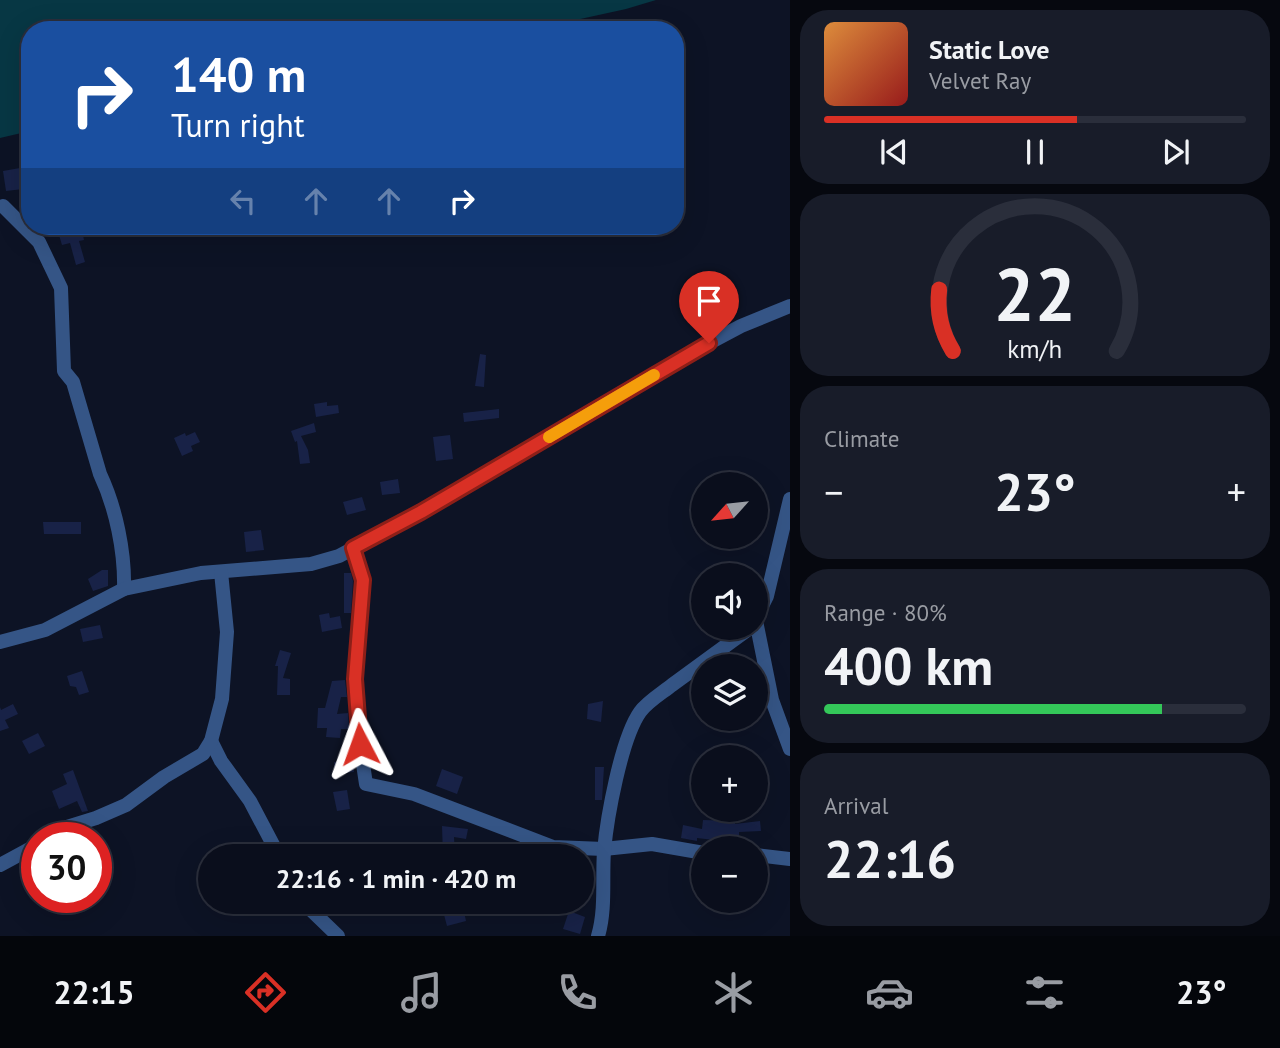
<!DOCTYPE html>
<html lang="en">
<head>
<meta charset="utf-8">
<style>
  body { margin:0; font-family:"PT Sans",sans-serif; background:#181c29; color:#f1f3f6; height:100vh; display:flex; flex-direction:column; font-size:26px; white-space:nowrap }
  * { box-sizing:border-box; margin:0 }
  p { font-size:23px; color:#999ca3 }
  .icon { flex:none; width:38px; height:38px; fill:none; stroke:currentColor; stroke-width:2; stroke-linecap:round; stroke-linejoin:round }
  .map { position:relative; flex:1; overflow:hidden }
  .side { display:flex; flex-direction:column; gap:10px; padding:10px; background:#06080f; width:490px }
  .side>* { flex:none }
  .guide { position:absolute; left:21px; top:21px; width:663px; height:214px; border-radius:28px; box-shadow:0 7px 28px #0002,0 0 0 2px #2a2e3b; background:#1a4fa0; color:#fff; overflow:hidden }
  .needle { width:46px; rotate:243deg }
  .buttons { position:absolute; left:691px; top:472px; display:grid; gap:14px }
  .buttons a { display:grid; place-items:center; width:77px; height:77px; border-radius:50%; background:#0a0e1c; box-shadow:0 7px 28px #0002,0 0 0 2px #2a2e3b; font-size:35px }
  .speed { position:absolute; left:21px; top:822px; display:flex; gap:14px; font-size:35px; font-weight:700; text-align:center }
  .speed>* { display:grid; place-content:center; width:91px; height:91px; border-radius:50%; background:#0a0e1c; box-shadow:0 7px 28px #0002,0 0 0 2px #2a2e3b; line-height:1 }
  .speed .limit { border:10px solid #d22; background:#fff; color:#111 }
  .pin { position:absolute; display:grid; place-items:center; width:60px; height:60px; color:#fff; margin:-72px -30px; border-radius:50% 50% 50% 0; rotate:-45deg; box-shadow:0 0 7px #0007 }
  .pin .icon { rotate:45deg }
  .me { position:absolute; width:77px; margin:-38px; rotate:356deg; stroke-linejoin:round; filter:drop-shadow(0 0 5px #0008) }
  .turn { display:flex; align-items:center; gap:24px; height:147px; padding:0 35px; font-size:32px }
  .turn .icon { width:91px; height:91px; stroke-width:2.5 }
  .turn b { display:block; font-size:49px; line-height:60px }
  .lanes { display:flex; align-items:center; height:66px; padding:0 35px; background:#0003; justify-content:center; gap:35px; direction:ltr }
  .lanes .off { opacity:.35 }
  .big { font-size:52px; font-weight:700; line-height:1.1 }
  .side .tile { flex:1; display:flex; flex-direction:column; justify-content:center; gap:10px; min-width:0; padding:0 24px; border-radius:28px; background:#181c29 }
  .side .dial { align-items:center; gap:0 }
  .dial svg { height:182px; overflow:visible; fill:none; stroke:#2a2e3b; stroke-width:7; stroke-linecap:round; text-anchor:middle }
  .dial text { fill:#f1f3f6; stroke:none }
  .song { display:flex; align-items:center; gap:21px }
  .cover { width:84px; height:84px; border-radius:10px; background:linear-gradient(135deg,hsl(30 70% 55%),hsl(0 70% 35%)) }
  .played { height:7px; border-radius:4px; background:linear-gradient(90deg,#d93025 60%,#2a2e3b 60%) }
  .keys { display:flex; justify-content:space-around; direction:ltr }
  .heat { display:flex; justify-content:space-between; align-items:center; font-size:38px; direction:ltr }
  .charge { height:10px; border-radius:5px; background:linear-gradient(90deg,#34c759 80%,#2a2e3b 0) }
  .trip { position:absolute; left:198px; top:844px; width:396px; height:70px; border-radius:35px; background:#0a0e1c; box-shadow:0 7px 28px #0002,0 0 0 2px #2a2e3b; font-weight:700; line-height:70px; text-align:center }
  .tabs { display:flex; height:112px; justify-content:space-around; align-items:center; background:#04060b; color:#999ca3 }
  .tabs .icon { width:49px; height:49px }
  .tabs .selected { color:#d93025 }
  .tabs b { font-size:32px; color:#f1f3f6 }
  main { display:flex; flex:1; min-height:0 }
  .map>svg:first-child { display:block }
  .water { fill:#073744 }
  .building { fill:#182247 }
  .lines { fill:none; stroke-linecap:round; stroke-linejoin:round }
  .minor { stroke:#355586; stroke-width:14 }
  .route-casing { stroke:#8d1f18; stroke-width:18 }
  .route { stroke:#d93025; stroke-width:12 }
  .slow { stroke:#f59e0b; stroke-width:12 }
</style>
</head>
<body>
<main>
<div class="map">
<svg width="790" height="936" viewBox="0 0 790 936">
  <rect width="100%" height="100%" fill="#0d1325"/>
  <polygon class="water" points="0,0 656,0 626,9 530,30 30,30 30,131 0,138"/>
  <g class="building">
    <polygon points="20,168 23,189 6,191 3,171"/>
    <polygon points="82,230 84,240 79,241 85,262 76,265 70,243 62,245 59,235"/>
    <polygon points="480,354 486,355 484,387 475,386"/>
    <polygon points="327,402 327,406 338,405 339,413 316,417 314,404"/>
    <polygon points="499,409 499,418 464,422 463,413"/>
    <polygon points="314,423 316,432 301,436 308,450 310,463 300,464 297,441 295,442 291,431"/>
    <polygon points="195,432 200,442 191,446 193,451 182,456 174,438 185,433 186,436"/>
    <polygon points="450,435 453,459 436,461 433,437"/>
    <polygon points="398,479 400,493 382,495 380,482"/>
    <polygon points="362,497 366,510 347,515 343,502"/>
    <polygon points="43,522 81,522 81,534 44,534"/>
    <polygon points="261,530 264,550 246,552 244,532"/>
    <polygon points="102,570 108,570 108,586 93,591 88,579"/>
    <polygon points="344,573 351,573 353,581 351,613 344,613"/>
    <polygon points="329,613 330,618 340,616 342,628 322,632 319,615"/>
    <polygon points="100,625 103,638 83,642 80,629"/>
    <polygon points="280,650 291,653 283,678 290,679 290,695 277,695 278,666 275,666"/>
    <polygon points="82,671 89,692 79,695 76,687 70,686 67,676"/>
    <polygon points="345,680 347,697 341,697 337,714 348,713 349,729 341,729 340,738 326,737 327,728 317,728 318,708 325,708 332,681"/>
    <polygon points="603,701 601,722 587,719 588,704"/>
    <polygon points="13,704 18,714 5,720 9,728 0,731 0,707 1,710"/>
    <polygon points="38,733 45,746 29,754 22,741"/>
    <polygon points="352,753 354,772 335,774 334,762 343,761 342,754"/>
    <polygon points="595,767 604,767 602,800 595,800"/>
    <polygon points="442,769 463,777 457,794 436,786"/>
    <polygon points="73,770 88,811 82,812 77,801 59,809 52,791 67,784 63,774"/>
    <polygon points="347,790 350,809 337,811 333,792"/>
    <polygon points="703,820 735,821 735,824 760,821 761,831 739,832 739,846 731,846 731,842 697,838 697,841 681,838 683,825 702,829"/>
    <polygon points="442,826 468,829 466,839 454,837 455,856 443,856"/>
    <polygon points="463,907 466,921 447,926 443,911"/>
    <polygon points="569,911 585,917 580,934 563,929"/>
  </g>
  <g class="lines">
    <g class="minor">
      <path d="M3,206l36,36 22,46 3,83 9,11 27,92c16,34 25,78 24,115"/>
      <polyline points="353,548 363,580 355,679 360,744 366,784 414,794 553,847 604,849 652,844 704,853"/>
      <polyline points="756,618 767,596 790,499"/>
      <polyline points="756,621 772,700 790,749"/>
      <polyline points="0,642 45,630 124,589 201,573 311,564 339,556 421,512 709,343 741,326 790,306"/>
      <polyline points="211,741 221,761 250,801 279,856"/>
      <polyline points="51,838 67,827 96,818 126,805 164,777 203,754 211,741 222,699 227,632 221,572"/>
      <polyline points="756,855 790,859"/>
      <polyline points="0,865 37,845"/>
      <polyline points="305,901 312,911 338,936"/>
      <path d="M598,936c8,-27 4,-57 6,-85 3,-33 17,-112 36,-139 7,-10 22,-19 32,-27 26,-19 52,-38 78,-57"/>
    </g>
  </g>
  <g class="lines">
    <defs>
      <polyline id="route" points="360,744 355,679 363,580 353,548 421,512 709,343"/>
    </defs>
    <use href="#route" class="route-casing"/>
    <use href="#route" class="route"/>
    <polyline class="slow" points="549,437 654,375"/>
  </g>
</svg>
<div class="buttons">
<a><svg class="needle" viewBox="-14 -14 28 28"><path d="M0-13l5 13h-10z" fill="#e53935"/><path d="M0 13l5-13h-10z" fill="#999ca3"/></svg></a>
<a><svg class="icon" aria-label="sound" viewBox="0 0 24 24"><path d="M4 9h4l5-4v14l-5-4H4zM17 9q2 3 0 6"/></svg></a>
<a><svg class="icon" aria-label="layers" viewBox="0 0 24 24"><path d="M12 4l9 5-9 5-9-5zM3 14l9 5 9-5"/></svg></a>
<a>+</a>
<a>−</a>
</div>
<div class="speed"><div class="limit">30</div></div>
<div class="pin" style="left:709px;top:343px;background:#d93025"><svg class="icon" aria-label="arrive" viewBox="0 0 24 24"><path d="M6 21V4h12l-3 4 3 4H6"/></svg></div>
<svg class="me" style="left:360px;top:744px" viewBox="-20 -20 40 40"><path d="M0-17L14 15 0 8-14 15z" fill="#d93025" stroke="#fff" stroke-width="4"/></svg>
<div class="trip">22:16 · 1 min · 420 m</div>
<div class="guide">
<div class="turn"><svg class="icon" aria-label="right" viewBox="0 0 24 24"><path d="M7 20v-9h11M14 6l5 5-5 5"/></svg><div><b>140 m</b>Turn right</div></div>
<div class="lanes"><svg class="icon off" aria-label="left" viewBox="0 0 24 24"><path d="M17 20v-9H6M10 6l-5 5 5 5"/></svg><svg class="icon off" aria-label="ahead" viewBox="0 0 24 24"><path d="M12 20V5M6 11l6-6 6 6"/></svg><svg class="icon off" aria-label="ahead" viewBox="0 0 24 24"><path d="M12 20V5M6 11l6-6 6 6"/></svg><svg class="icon" aria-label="right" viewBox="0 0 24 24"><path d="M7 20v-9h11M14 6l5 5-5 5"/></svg></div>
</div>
</div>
<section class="side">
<div class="tile">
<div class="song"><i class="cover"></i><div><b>Static Love</b><p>Velvet Ray</p></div></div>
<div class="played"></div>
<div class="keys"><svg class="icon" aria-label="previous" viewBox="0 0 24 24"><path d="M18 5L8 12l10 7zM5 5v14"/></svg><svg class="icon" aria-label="pause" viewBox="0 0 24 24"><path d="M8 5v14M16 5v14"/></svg><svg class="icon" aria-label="next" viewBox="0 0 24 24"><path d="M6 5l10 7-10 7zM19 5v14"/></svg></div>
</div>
<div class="tile dial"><svg viewBox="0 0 100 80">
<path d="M14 69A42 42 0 1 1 86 69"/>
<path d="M14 69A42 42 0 0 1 8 42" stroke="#d93025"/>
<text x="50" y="56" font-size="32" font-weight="700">22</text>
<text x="50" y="72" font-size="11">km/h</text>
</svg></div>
<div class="tile"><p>Climate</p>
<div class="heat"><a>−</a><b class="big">23°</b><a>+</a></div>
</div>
<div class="tile"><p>Range · 80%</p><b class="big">400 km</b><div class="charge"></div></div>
<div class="tile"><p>Arrival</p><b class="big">22:16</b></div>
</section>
</main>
<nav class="tabs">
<b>22:15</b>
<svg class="icon selected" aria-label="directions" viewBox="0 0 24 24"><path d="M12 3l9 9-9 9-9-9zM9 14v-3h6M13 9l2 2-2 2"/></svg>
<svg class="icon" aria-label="music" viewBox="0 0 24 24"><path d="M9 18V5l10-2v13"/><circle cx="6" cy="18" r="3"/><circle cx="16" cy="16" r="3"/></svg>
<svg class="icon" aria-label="phone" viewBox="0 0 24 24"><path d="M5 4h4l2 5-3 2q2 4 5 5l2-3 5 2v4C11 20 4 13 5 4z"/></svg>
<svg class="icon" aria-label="climate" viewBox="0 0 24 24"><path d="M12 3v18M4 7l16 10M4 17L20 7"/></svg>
<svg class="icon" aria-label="car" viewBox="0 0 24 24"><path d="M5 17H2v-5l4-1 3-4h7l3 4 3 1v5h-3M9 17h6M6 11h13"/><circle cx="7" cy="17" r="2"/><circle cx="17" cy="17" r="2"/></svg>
<svg class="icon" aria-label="filters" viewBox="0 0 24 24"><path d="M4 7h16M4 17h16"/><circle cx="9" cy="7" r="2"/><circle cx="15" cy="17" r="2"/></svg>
<b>23°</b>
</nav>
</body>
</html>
